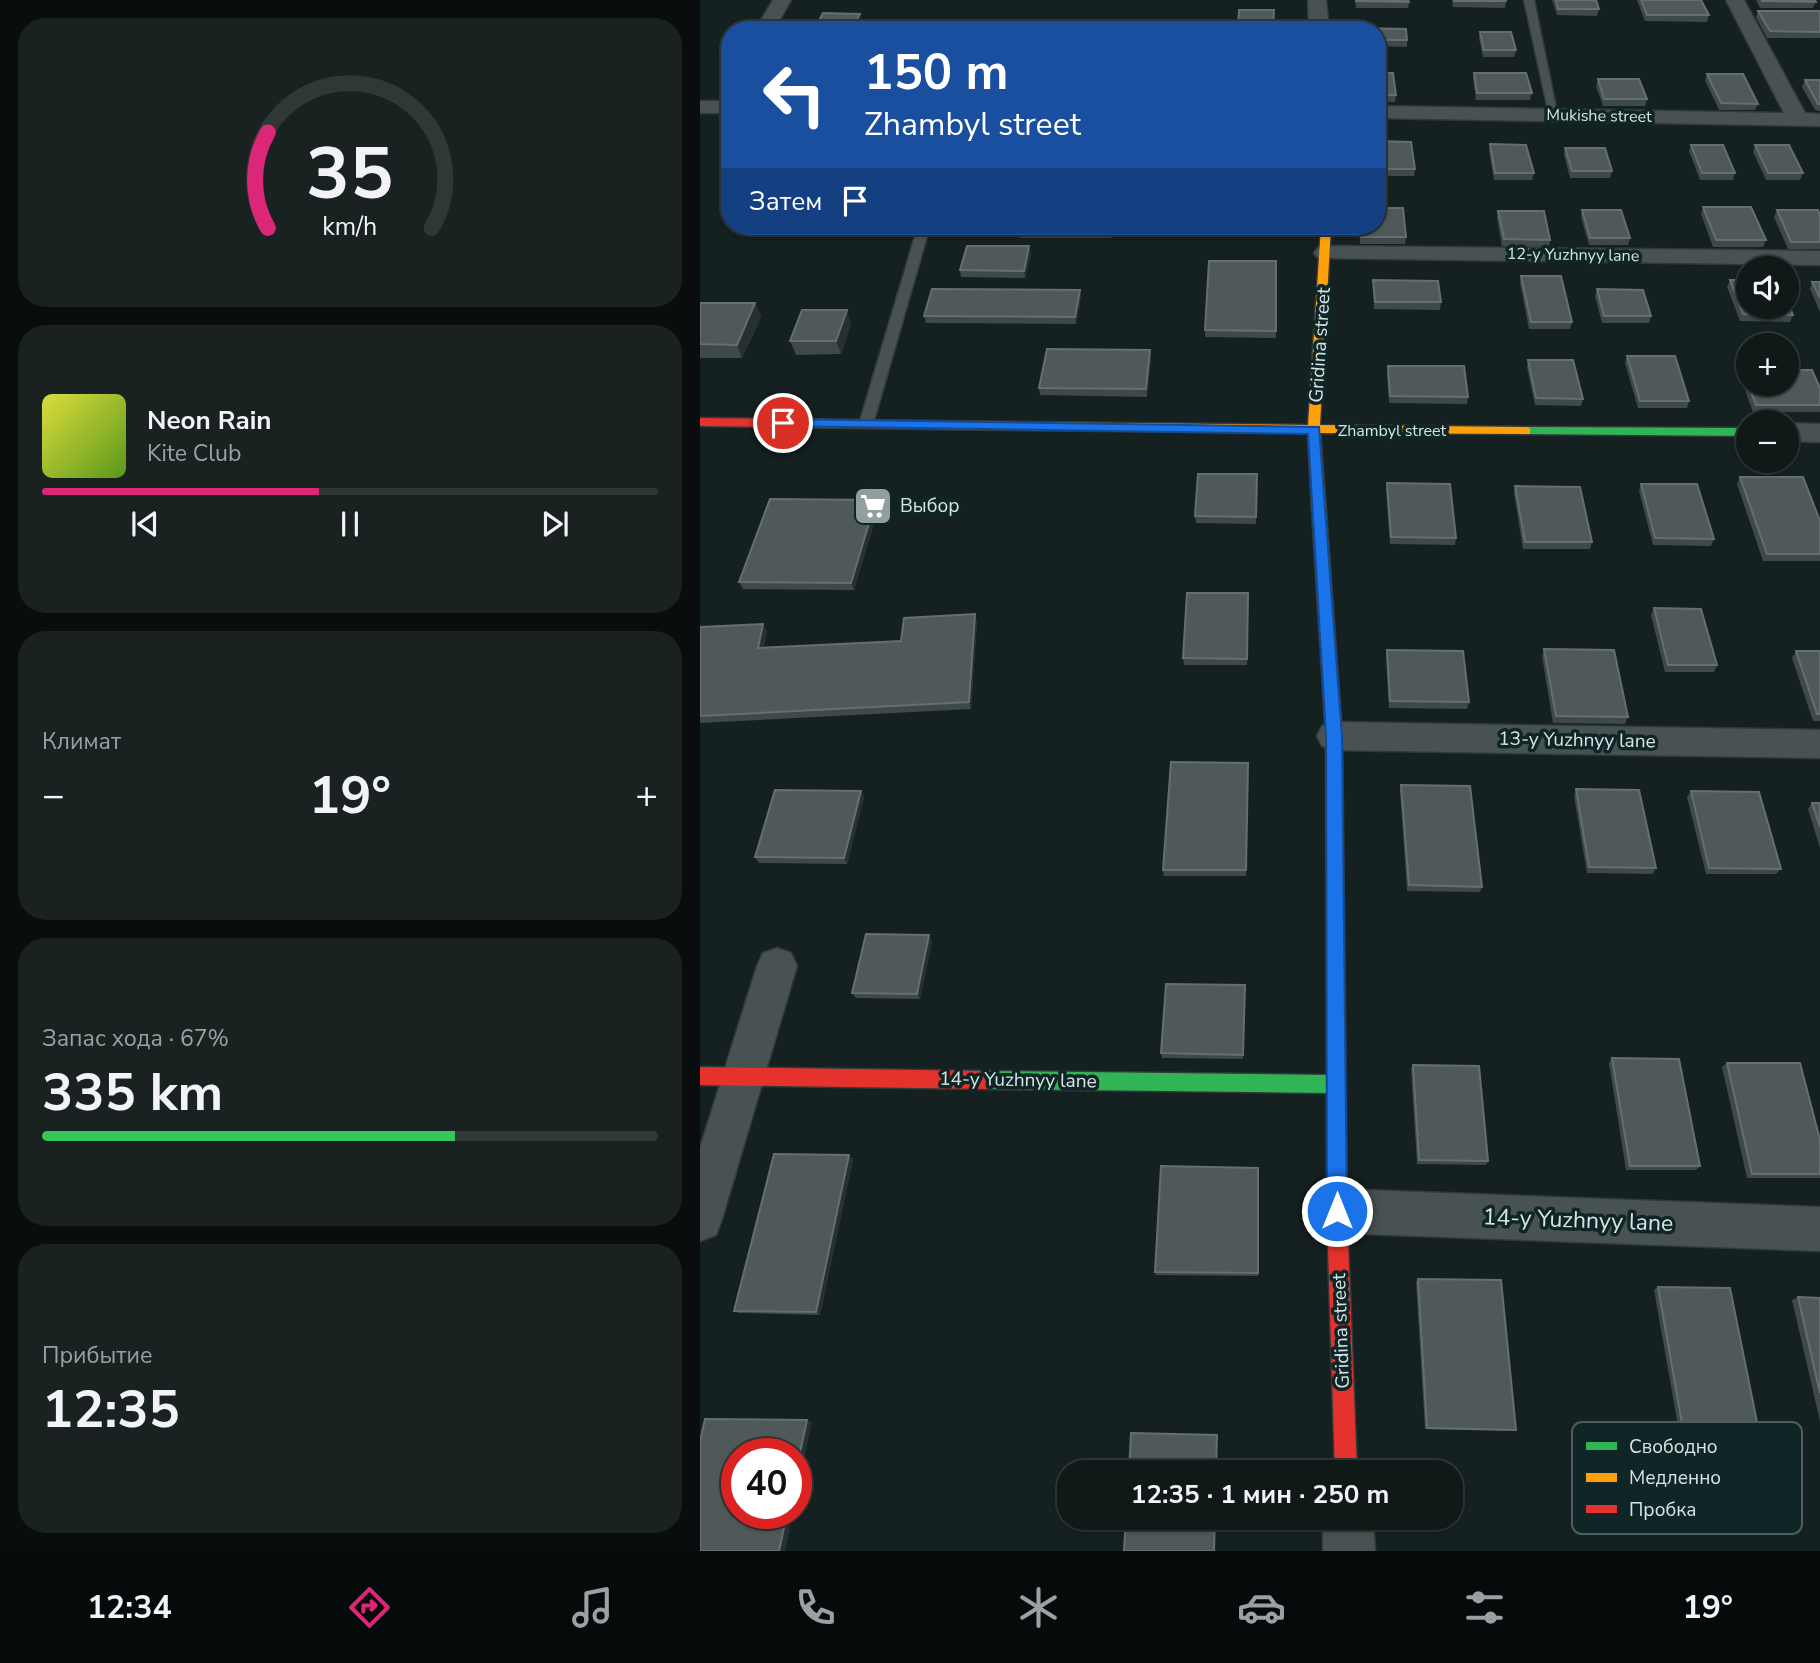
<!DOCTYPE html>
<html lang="ru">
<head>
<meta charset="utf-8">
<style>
  body { margin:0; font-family:"Nunito Sans",sans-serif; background:#192121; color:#f1f3f6; height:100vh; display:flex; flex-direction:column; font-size:26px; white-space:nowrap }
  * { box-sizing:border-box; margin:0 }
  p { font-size:23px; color:#9ca0a2 }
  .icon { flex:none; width:38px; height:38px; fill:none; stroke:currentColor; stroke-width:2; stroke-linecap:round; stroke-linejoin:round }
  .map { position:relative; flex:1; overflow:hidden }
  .details { display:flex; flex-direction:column; gap:18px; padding:18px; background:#090d0d; width:700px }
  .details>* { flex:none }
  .banner { position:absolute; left:21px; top:21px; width:665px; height:214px; border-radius:28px; box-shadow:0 2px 5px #0004,0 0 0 2px #303737; background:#1a4fa0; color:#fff; overflow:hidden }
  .buttons { position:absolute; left:1036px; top:256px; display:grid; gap:14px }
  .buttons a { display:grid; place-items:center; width:63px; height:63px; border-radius:50%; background:#101818; box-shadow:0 2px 5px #0004,0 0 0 2px #303737; font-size:35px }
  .speed { position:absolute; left:21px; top:1438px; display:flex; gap:14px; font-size:35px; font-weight:700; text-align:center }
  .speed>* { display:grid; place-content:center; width:91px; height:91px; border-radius:50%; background:#101818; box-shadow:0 2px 5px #0004,0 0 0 2px #303737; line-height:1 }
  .speed .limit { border:10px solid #d22; background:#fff; color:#111 }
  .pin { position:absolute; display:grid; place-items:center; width:60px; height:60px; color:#fff; margin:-30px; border:4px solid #fff; border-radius:50%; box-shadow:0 2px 7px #0007 }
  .me { position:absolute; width:77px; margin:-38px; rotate:0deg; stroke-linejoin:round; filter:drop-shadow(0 0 5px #0008) }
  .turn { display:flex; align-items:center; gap:24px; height:147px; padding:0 28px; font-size:32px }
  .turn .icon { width:91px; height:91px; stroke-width:2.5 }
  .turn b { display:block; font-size:49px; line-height:60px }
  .then { display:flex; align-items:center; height:66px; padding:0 28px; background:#0003; gap:14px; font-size:26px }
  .big { font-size:52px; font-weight:700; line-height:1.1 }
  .details .widget { flex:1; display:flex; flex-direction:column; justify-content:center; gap:10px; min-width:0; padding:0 24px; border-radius:28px; background:#192121 }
  .details .dial { align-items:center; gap:0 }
  .dial svg { height:182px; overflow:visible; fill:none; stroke:#303737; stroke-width:7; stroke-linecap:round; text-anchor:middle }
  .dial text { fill:#f1f3f6; stroke:none }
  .song { display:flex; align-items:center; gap:21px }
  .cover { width:84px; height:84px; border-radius:10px; background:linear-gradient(135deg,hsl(60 70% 55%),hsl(90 70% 35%)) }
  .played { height:7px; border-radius:4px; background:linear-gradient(90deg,#db2777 45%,#303737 45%) }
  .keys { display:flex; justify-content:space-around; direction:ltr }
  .heat { display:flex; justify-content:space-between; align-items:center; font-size:38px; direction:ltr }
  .charge { height:10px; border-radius:5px; background:linear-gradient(90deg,#34c759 67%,#303737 0) }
  .trip { position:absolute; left:357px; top:1460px; width:406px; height:70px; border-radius:28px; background:#101818; box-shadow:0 2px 5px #0004,0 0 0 2px #303737; font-weight:700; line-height:70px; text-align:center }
  .menu { display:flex; height:112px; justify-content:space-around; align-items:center; background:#060a0a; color:#9ca0a2 }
  .menu .icon { width:49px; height:49px }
  .menu .selected { color:#db2777 }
  .menu b { font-size:32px; color:#f1f3f6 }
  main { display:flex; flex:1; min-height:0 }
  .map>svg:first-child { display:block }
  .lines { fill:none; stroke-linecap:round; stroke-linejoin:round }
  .lane-casing { stroke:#313939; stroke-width:3 }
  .street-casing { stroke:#313939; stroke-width:3 }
  .fast-casing { stroke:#313939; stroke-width:3 }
  .slow-casing { stroke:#313939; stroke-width:3 }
  .jam-casing { stroke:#313939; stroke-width:3 }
  .lane { fill:#495252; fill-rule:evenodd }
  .street { fill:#495252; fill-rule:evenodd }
  .fast { fill:#30b455; fill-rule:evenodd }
  .slow { fill:#ff9f0a; fill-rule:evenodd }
  .jam { fill:#e5322d; fill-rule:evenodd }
  .wall { fill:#3f4949 }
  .shaded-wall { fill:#283131 }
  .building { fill:#505959; stroke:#656f6f; stroke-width:2 }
  .route { fill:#1a73e8; stroke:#114b97; stroke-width:2 }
  .labels { text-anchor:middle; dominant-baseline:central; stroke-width:7; stroke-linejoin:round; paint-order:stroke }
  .far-street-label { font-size:16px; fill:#d7e4e4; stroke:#102525 }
  .street-label { font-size:19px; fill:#d7e4e4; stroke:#102525 }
  .poi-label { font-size:19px; fill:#d7e4e4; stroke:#102525; text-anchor:start }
  .near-street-label { font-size:23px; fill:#d7e4e4; stroke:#102525 }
  .key { fill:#102525; stroke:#4c5e5e; stroke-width:2 }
  .key-label { font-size:19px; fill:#d7e4e4 }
</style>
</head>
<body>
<main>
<section class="details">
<div class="widget dial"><svg viewBox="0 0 100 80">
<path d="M14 69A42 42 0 1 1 86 69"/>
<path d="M14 69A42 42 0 0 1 14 27" stroke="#db2777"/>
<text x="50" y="56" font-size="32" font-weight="700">35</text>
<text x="50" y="72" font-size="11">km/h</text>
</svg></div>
<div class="widget">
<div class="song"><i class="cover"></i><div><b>Neon Rain</b><p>Kite Club</p></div></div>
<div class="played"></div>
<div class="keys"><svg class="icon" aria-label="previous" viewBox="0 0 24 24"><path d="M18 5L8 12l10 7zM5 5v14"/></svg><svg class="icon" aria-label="pause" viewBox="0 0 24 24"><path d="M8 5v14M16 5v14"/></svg><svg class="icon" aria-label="next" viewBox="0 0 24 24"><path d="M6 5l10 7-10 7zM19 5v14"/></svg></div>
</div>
<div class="widget"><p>Климат</p>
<div class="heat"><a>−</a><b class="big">19°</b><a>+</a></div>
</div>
<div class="widget"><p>Запас хода · 67%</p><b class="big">335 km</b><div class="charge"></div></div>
<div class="widget"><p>Прибытие</p><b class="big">12:35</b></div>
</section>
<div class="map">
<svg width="1120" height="1551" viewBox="0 0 1120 1551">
  <rect width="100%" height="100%" fill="#152020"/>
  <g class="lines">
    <defs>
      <g id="lane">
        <polygon points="824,0 834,0 858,117 849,115"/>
        <polygon points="218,226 230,226 173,424 166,428 161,427 159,424"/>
      </g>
      <g id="street">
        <polygon points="73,0 91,0 74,30 55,30"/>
        <polygon points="608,0 626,0 629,30 609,30"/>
        <polygon points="1026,0 1044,0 1105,113 1120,114 1120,126 677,118 677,106 1084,113"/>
        <rect x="0" y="101" width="30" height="12"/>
        <polygon points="626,246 1120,251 1120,265 618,258 614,253 618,248"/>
        <polygon points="1087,423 1120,424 1120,442 1087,441"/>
        <polygon points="634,722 1120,730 1120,758 634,750 622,746 617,736 622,726"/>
        <polygon points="77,948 91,953 97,966 22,1219 16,1235 0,1241 0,1148 57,966 63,953"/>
        <polygon points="637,1189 1120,1207 1120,1251 637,1233 621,1227 615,1211 621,1195"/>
        <polygon points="623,1517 673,1517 675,1551 623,1551"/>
      </g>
      <g id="fast">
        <polygon points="826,427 1048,428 1048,436 822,434 822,428"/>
        <polygon points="619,506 626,511 642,736 647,1216 644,1223 637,1226 630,1223 627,1216 627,1093 287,1089 280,1086 278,1080 280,1074 287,1071 627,1075 626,736 612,511"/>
      </g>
      <polygon id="slow" points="621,226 631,226 620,425 826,427 830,428 830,434 620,433 626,511 619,516 612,511 608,433 232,429 226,425 232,421 608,425"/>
      <g id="jam">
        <polygon points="0,418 232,421 238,425 232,429 0,426"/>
        <polygon points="0,1067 287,1071 294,1074 296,1080 294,1086 287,1089 0,1085"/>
        <polygon points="637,1206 644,1209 647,1216 657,1472 635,1472 627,1216 630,1209"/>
      </g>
    </defs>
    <use href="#lane" class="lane-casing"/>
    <use href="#street" class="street-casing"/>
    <use href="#fast" class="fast-casing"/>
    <use href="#slow" class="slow-casing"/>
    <use href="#jam" class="jam-casing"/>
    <use href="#lane" class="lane"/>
    <use href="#street" class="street"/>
    <use href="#fast" class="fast"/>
    <use href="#slow" class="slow"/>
    <use href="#jam" class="jam"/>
  </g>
  <g class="wall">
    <polygon points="655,0 708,0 709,2 708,8 656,8"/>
    <polygon points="752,0 806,0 806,1 805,8 753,7"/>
    <polygon points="852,0 896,0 899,9 897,16 857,15"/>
    <polygon points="937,0 1001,0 1009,15 1007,22 945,21"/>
    <polygon points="1056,0 1115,0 1116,2 1113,8 1060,8"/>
    <polygon points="1058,11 1120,11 1120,38 1067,38 1056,17"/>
    <polygon points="677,30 707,40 707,47 677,46"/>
    <polygon points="780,32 816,50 814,57 783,57 779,38"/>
    <polygon points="677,73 696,95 695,102 677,102"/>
    <polygon points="774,73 832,93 830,100 776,100 773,79"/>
    <polygon points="1007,74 1058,104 1055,110 1019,110 1005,80"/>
    <polygon points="898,79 947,99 945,106 903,106 896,86"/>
    <polygon points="1105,80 1120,80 1120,111 1115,110 1102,87"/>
    <polygon points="677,141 715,169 714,176 677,176"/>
    <polygon points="790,144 834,173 832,180 794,180 789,151"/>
    <polygon points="991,145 1035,173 1033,180 1000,180 989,151"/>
    <polygon points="1055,145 1103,173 1100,180 1066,180 1053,152"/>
    <polygon points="865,148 912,171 910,178 870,178 864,155"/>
    <polygon points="1003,207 1066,240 1063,247 1013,247 1001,214"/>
    <polygon points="882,210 930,238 928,245 889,245 881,217"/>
    <polygon points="1077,210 1120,215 1120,249 1088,249 1074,217"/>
    <polygon points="798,211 850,240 849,247 802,246 797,218"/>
    <polygon points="413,226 411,238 320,238 319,231"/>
    <polygon points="659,226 677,226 706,237 705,244 660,244"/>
    <polygon points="331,253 325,278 261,277 260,270"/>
    <polygon points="576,261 576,338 505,337 505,330"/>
    <polygon points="821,276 872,322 870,329 829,329 820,283"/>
    <polygon points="673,280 741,302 740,310 674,309"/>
    <polygon points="1030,280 1093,315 1090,322 1040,321 1027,287"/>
    <polygon points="1112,282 1120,282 1120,312 1110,289"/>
    <polygon points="897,289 951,316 949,323 902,323 895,296"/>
    <polygon points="381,297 376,324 226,323 224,316"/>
    <polygon points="0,303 55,303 61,317 42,358 0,358"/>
    <polygon points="151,324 141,354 96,355 90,341"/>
    <polygon points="927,356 989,401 987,408 938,408 925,363"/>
    <polygon points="451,357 447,397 340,395 339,388"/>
    <polygon points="828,360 883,399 881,406 835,405 827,367"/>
    <polygon points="688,366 768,397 767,404 689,403 687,373"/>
    <polygon points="1042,369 1120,388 1120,412 1053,412 1040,376"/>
    <polygon points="557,474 556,524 496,523 495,516"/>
    <polygon points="1040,477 1120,521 1120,561 1063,561 1037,484"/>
    <polygon points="687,483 756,538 755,545 690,544 686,490"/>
    <polygon points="941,484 1014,539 1011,546 953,545 939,491"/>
    <polygon points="815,486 892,542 890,549 823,549 814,493"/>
    <polygon points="176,500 179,507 154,590 43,589 39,582"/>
    <polygon points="548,593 547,665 484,665 483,658"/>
    <polygon points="954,608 1017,665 1014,672 965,672 951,615"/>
    <polygon points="277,621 271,709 0,723 0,627 67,631 63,648 201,641"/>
    <polygon points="844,649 928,717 925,724 853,723 842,656"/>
    <polygon points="687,650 769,702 767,709 689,708 686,657"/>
    <polygon points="1096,651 1120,651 1120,721 1113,721 1092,658"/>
    <polygon points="548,763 546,876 464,876 463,870"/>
    <polygon points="701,785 782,887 780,892 707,891 700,791"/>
    <polygon points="876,789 956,868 953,874 887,873 874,796"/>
    <polygon points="161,791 164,797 147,864 59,863 55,857"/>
    <polygon points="991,791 1081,869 1076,874 1006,874 987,797"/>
    <polygon points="1112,803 1120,803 1120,848 1108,809"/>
    <polygon points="232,941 220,999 156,998 152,993"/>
    <polygon points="545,985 543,1059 462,1058 461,1053"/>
    <polygon points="912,1058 1000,1166 996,1170 926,1170 909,1063"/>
    <polygon points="1027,1063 1120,1140 1120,1178 1047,1178 1022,1067"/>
    <polygon points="713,1065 788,1161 786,1165 717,1164 711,1069"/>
    <polygon points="153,1159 120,1315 39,1313 34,1311"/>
    <polygon points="558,1168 558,1276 456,1275 455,1272"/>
    <polygon points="718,1279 816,1430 813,1431 725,1429 716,1282"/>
    <polygon points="958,1287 1060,1437 1055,1438 980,1437 954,1290"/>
    <polygon points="1098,1297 1120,1298 1120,1421 1092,1300"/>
  </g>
  <g class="shaded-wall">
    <polygon points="160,14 162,20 157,30 151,30"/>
    <polygon points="329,246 331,253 325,278 324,271"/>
    <polygon points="380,290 381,297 376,324 375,317"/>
    <polygon points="55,303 61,317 42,358 37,345"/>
    <polygon points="147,310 151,324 141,354 136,341"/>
    <polygon points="450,350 451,357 447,397 446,389"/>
    <polygon points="176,500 179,507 154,590 151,583"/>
    <polygon points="275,614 277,621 271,709 269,702"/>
    <polygon points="63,624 67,631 61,655 58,648"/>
    <polygon points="161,791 164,797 147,864 144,858"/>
    <polygon points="229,935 232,941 220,999 217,994"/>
    <polygon points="149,1155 153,1159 120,1315 116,1312"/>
    <polygon points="107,1420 112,1422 96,1496 96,1471"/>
    <polygon points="87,1514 93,1514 85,1551 79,1551"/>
  </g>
  <g class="building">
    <polygon points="656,0 708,0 709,2 656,1"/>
    <rect x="754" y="0" width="52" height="1"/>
    <polygon points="856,0 896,0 899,9 858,9"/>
    <polygon points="941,0 1001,0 1009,15 947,15"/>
    <polygon points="1062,0 1115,0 1116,2 1062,1"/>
    <polygon points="539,10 574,10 573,30 538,30"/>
    <polygon points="1058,11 1120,11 1120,32 1070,31"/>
    <polygon points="123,13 160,14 151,30 114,30"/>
    <polygon points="657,28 706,29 707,40 677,40 677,30 658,30"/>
    <polygon points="780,32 811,32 816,50 784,50"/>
    <polygon points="677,73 693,73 696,95 677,95"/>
    <polygon points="774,73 826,73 832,93 777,93"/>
    <polygon points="1007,74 1043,74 1058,104 1021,103"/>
    <polygon points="898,79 939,79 947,99 904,99"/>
    <polygon points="1105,80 1120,80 1120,104 1118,104"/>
    <polygon points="677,141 711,142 715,169 677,169"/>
    <polygon points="790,144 826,145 834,173 795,173"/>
    <polygon points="991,145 1023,145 1035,173 1002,173"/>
    <polygon points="1055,145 1089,145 1103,173 1068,173"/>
    <polygon points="865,148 905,148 912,171 872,171"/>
    <polygon points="1003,207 1051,207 1066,240 1016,240"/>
    <polygon points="677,208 703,208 706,237 661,237 660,226 677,226"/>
    <polygon points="882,210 921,210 930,238 890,238"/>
    <polygon points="1077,210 1118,210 1120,215 1120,242 1091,242"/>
    <polygon points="798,211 844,211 850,240 804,239"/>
    <polygon points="320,226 411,226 410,231 319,231"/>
    <polygon points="267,246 329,246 324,271 260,270"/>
    <polygon points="509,261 576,261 576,331 505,330"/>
    <polygon points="821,276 861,276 872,322 831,322"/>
    <polygon points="673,280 738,281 741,302 675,302"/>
    <polygon points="1030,280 1048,280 1048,306 1087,306 1087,301 1093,315 1043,314"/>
    <polygon points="1112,282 1120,282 1120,298"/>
    <polygon points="232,289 380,290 375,317 224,316"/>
    <polygon points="897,289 943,290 951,316 904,316"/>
    <polygon points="0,303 55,303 37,345 0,344"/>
    <polygon points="102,310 147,310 136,341 90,341"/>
    <polygon points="347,349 450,350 446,389 339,388"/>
    <polygon points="927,356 975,356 989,401 940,401"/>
    <polygon points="828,360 873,360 883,399 836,398"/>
    <polygon points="688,366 764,366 768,397 690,396"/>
    <polygon points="1042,369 1048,369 1048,383 1087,383 1087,370 1112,370 1120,388 1120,405 1056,405"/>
    <polygon points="498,474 557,474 556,517 495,516"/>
    <polygon points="1040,477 1103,477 1120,521 1120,554 1067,554"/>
    <polygon points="687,483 750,484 756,538 691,537"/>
    <polygon points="941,484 997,484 1014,539 955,538"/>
    <polygon points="815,486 880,487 892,542 825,542"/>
    <polygon points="70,499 176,500 151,583 39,582"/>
    <polygon points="487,593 548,593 547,659 483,658"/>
    <polygon points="954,608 1001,609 1017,665 968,665"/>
    <polygon points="275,614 269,702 0,716 0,627 63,624 58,648 201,641 204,618"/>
    <polygon points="844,649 914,650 928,717 856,716"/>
    <polygon points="687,650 763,651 769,702 690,701"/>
    <polygon points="1096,651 1120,651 1120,714 1117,714"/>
    <polygon points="471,762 548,763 546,870 463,870"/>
    <polygon points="701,785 770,786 782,887 709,885"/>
    <polygon points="876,789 939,790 956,868 889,867"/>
    <polygon points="75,790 161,791 144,858 55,857"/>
    <polygon points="991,791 1059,792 1081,869 1009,868"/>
    <polygon points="1112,803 1120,803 1120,827"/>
    <polygon points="166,934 229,935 217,994 152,993"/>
    <polygon points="466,984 545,985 543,1055 461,1053"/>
    <polygon points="912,1058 979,1059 1000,1166 930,1166"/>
    <polygon points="1027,1063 1100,1063 1120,1140 1120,1174 1052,1174"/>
    <polygon points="713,1065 779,1066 788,1161 719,1160"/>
    <polygon points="74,1154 149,1155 116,1312 34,1311"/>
    <polygon points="461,1166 558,1168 558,1273 455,1272"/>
    <polygon points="718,1279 801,1280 816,1430 727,1428"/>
    <polygon points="958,1287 1030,1288 1060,1437 984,1435"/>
    <polygon points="1098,1297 1120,1298 1120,1393"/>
    <polygon points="5,1419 107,1420 96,1471 96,1454 37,1454 37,1514 87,1514 79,1551 0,1551 0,1441"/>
    <polygon points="431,1433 517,1435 516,1472 429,1472"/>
    <polygon points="426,1517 515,1517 514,1551 424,1551"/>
  </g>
  <polygon class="route" points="83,419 619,427 642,736 647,1211 644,1218 637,1221 630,1218 627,1211 626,736 608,434 79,426 79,420"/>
  <defs>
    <symbol id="supermarket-square" viewBox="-11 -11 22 22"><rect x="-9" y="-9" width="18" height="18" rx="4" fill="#939f9f" stroke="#102525"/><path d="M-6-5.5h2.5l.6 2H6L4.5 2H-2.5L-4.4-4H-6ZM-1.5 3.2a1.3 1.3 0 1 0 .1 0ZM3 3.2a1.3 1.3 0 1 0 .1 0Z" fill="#fff"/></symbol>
  </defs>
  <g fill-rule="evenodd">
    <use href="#supermarket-square" x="151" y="484" width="44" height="44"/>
  </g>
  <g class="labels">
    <g class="far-street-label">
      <text transform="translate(899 116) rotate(1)">Mukishe street</text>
      <text transform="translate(873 255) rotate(1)">12-y Yuzhnyy lane</text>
      <text x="692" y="431">Zhambyl street</text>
    </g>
    <g class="street-label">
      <text transform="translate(620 345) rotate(-86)">Gridina street</text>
      <text transform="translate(877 740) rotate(1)">13-y Yuzhnyy lane</text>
      <text transform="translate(318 1080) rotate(1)">14-y Yuzhnyy lane</text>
      <text transform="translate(641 1331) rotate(-92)">Gridina street</text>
    </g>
    <g class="poi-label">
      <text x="200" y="506">Выбор</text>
    </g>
    <g class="near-street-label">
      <text transform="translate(878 1220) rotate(2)">14-y Yuzhnyy lane</text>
    </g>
  </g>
  <rect x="872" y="1422" width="230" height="112" rx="10" class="key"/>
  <rect x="886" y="1442" width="31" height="8" fill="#30b455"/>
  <rect x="886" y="1473" width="31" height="9" fill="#ff9f0a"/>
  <rect x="886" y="1505" width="31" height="8" fill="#e5322d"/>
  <g class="key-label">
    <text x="929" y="1453">Свободно</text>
    <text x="929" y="1484">Медленно</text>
    <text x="929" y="1516">Пробка</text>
  </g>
</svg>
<div class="buttons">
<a><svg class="icon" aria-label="sound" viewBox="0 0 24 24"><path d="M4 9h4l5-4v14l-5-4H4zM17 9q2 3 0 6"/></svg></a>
<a>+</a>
<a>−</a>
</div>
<div class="speed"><div class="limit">40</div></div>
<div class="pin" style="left:83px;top:423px;background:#d93025"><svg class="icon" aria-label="arrive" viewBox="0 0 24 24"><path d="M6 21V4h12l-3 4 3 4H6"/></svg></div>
<svg class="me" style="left:637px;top:1211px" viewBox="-20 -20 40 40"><circle r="17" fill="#1a73e8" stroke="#fff" stroke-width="3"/><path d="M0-11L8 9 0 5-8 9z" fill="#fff"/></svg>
<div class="trip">12:35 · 1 мин · 250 m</div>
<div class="banner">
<div class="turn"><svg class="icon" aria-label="left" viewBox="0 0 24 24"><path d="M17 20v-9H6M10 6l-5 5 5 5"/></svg><div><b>150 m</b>Zhambyl street</div></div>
<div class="then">Затем<svg class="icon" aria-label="arrive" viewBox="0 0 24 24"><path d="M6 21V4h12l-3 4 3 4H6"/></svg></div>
</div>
</div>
</main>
<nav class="menu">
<b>12:34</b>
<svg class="icon selected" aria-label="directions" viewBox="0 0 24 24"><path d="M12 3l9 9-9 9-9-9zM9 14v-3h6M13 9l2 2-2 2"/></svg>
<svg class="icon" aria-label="music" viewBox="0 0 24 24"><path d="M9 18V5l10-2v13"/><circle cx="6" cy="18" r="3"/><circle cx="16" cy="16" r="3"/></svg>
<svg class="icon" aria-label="phone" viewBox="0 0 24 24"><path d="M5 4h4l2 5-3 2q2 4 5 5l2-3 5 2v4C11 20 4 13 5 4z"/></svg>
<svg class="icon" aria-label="climate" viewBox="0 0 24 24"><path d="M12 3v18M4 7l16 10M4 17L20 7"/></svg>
<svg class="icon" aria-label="car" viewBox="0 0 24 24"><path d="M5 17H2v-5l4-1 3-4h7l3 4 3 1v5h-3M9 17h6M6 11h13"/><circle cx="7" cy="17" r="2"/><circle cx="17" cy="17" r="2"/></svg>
<svg class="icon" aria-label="filters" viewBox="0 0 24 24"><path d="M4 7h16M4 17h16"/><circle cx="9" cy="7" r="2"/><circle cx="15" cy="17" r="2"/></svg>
<b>19°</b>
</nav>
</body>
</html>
